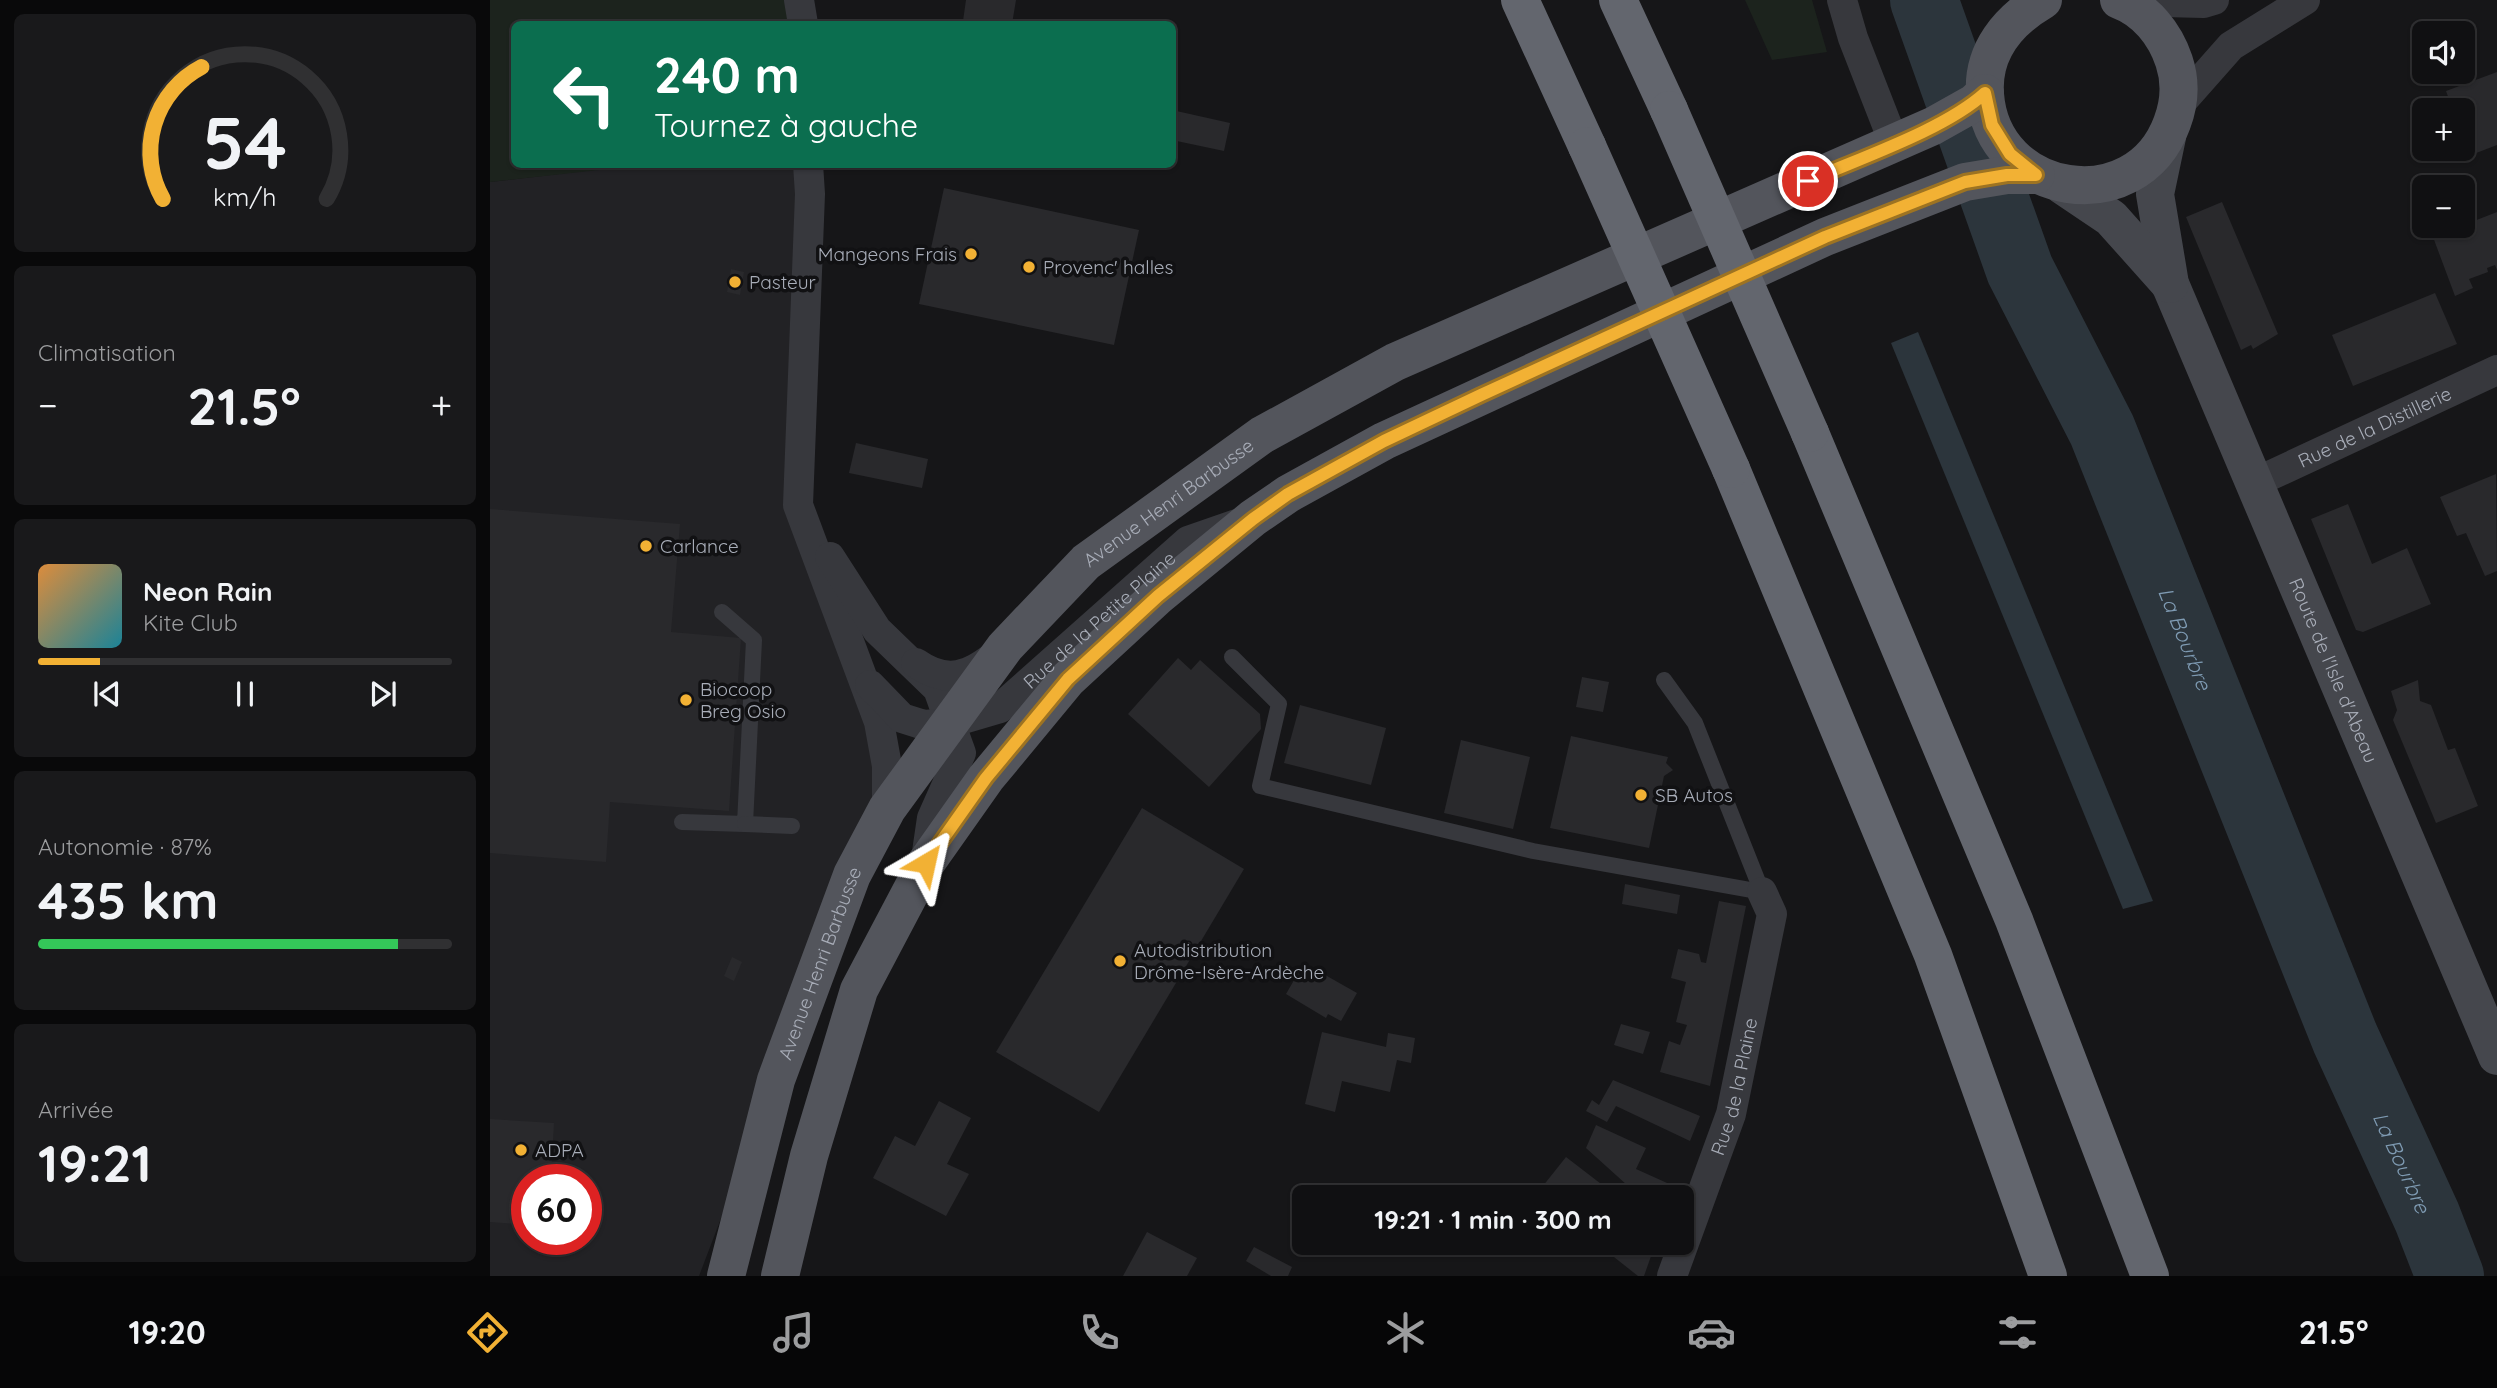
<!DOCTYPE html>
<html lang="fr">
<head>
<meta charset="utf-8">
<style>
  body { margin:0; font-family:Quicksand,sans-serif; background:#19191b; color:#f1f3f6; height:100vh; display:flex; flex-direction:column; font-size:26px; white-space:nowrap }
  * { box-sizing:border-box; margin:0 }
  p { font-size:23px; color:#9c9d9f }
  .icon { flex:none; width:38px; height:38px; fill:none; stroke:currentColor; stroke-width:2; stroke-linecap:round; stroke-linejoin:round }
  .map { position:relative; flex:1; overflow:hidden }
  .panel { display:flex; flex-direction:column; gap:14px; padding:14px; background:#09090a; width:490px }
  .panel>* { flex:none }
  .guide { position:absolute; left:21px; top:21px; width:665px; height:147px; border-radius:10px; box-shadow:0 2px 5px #0004,0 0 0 2px #303032; background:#0b6e4f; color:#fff; overflow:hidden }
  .buttons { position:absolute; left:1922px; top:21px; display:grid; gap:14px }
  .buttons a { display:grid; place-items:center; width:63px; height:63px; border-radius:10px; background:#101012; box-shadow:0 2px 5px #0004,0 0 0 2px #303032; font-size:35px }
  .speed { position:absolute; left:21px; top:1164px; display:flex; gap:14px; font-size:35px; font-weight:700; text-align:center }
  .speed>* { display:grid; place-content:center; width:91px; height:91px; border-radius:50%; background:#101012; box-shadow:0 2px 5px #0004,0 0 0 2px #303032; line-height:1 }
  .speed .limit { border:10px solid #d22; background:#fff; color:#111 }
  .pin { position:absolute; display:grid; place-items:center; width:60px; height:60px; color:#fff; margin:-30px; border:4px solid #fff; border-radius:50%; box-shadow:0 2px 7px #0007 }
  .me { position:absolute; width:77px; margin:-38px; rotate:36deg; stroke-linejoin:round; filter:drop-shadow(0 0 5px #0008) }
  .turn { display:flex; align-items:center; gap:24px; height:147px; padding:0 28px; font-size:32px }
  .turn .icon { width:91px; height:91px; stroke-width:2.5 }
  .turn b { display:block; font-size:49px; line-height:60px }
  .big { font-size:52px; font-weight:800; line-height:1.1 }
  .panel .card { flex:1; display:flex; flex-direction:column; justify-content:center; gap:10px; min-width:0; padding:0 24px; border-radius:10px; background:#19191b }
  .panel .dial { align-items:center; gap:0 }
  .dial svg { height:182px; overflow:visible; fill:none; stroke:#303032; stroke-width:7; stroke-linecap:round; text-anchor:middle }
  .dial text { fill:#f1f3f6; stroke:none }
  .song { display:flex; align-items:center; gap:21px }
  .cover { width:84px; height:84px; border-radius:10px; background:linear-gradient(135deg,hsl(30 70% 55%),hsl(190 70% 35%)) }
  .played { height:7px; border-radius:4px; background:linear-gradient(90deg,#f2b134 15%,#303032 15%) }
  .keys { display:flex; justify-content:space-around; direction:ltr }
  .heat { display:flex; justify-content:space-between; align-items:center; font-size:38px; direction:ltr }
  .charge { height:10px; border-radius:5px; background:linear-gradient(90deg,#34c759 87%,#303032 0) }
  .trip { position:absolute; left:802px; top:1185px; width:402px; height:70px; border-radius:10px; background:#101012; box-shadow:0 2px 5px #0004,0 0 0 2px #303032; font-weight:800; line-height:70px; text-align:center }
  .menu { display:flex; height:112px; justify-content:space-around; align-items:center; background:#060607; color:#9c9d9f }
  .menu .icon { width:49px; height:49px }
  .menu .on { color:#f2b134 }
  .menu b { font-size:32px; color:#f1f3f6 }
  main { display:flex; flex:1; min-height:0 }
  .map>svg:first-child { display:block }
  .built { fill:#222225; fill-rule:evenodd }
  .green { fill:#1c231d }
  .water { fill:#2c353c }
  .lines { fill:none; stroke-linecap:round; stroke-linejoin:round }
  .river { stroke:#2c353c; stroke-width:68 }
  .building { fill:#29292c }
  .lane { stroke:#37383d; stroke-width:16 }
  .street { stroke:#37383d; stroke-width:30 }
  .secondary { stroke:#45474d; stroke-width:38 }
  .primary { stroke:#53555c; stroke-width:38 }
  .highway { stroke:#63666e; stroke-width:38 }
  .highway-bridge { stroke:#63666e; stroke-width:38 }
  .route-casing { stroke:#9d7322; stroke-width:18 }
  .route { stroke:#f2b134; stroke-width:12 }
  .poi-dot { fill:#f2b134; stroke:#111113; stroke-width:2.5 }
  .labels { text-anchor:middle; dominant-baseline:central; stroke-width:7; stroke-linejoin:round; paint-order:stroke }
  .poi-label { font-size:19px; fill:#a8adb8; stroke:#111113; text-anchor:start }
  .street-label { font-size:19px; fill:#a8adb8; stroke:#111113 }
  .water-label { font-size:21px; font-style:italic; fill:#7f9bb3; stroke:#111113 }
</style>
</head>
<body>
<main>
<section class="panel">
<div class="card dial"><svg viewBox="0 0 100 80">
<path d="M14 69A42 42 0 1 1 86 69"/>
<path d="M14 69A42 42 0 0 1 31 11" stroke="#f2b134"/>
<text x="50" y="56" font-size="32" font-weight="700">54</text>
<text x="50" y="72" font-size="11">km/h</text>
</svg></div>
<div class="card"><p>Climatisation</p>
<div class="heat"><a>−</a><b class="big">21.5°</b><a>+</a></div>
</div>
<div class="card">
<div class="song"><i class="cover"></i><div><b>Neon Rain</b><p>Kite Club</p></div></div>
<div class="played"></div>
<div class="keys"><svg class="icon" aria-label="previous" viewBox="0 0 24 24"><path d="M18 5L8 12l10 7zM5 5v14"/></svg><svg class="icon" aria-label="pause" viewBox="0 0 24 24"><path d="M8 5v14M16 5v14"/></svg><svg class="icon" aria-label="next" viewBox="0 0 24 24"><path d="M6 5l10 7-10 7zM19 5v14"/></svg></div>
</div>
<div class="card"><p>Autonomie · 87%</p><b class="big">435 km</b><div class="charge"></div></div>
<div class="card"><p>Arrivée</p><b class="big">19:21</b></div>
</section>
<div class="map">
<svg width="2007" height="1276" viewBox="0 0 2007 1276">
  <rect width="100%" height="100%" fill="#161618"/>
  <path class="built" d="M154,164l164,1 -10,340 89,261 -35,109 -153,401h-209v-1094zM37,1180h59v59h-59z"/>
  <g class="green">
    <polygon points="0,0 298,0 302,24 24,24 24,164 154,165 0,182"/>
    <polygon points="1255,0 1322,0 1337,52 1282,60"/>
  </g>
  <polygon class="water" points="1428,332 1663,901 1633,909 1401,343"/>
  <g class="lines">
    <path class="river" id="s1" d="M1434,0l96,270 82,160 243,608 82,179 23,59"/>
  </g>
  <g class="building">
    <polygon points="476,0 526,0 522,24 494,24 473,21"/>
    <polygon points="2007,72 2007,145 1981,155 1972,133 1972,110 1963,110 1956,91"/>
    <polygon points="682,110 740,123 734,151 682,140"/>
    <polygon points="454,188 649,230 624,345 429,304"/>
    <polygon points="1732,202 1788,334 1763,349 1761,345 1751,350 1696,217"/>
    <polygon points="2007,212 2007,270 2005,265 1997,268 1998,272 1979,279 1983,288 1965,296 1943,237"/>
    <polygon points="241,269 254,272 250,295 237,292"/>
    <polygon points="1945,293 1967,344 1863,386 1842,335"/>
    <polygon points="366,443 438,459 432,488 359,473"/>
    <polygon points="2006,474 2007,571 1995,576 1976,533 1967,536 1950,497"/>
    <polygon points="1858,504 1882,564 1917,548 1941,604 1873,632 1866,630 1821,519"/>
    <polygon points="0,509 190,524 181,632 251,638 239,811 120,802 116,862 0,853"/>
    <polygon points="688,658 701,670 710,660 770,714 771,729 719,787 638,714"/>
    <polygon points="1092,677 1119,682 1113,712 1086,707"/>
    <polygon points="1928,680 1930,701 1941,705 1958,750 1965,748 1988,806 1946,823 1903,720 1907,710 1901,691"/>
    <polygon points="810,705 896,728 881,785 794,763"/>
    <polygon points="1081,736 1178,757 1176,763 1183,770 1174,776 1159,848 1060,828"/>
    <polygon points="971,740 1040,757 1023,829 954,813"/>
    <polygon points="652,808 754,869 609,1112 506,1052"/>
    <polygon points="1135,884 1190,895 1187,914 1132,904"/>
    <polygon points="1229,901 1256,906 1220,1086 1170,1072 1179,1041 1190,1045 1197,1025 1186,1022 1196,982 1181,978 1188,949 1209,954 1211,962 1216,963"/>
    <polygon points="242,957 252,962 244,981 234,976"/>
    <polygon points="814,963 867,993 851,1021 838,1014 836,1018 796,994"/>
    <polygon points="1131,1024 1160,1032 1153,1054 1124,1045"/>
    <polygon points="832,1032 896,1047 898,1033 925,1038 921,1063 907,1060 900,1092 852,1081 845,1112 815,1104"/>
    <polygon points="1123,1080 1210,1116 1200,1141 1126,1106 1117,1122 1096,1111 1102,1100 1109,1105"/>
    <polygon points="449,1101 481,1118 457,1164 479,1174 456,1216 383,1178 405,1136 425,1146"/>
    <polygon points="0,1119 64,1123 61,1177 37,1180 37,1225 0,1222"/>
    <polygon points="1106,1125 1156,1148 1146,1169 1186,1187 1183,1197 1145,1197 1135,1188 1137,1185 1096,1148"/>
    <polygon points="1076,1157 1128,1197 1045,1196"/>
    <polygon points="657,1232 707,1258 697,1276 633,1276"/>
    <polygon points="1105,1242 1166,1242 1154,1276 1148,1276"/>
    <polygon points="764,1247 802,1267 798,1276 781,1276 756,1261"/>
  </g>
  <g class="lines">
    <g class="lane">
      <polyline points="742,657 789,704 770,786 1043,851 1272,892"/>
      <polyline points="1174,680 1205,723 1272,892"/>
      <polyline points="192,822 255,824 264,640 232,612"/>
      <polyline points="255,824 302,826"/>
    </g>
    <g class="street">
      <polyline points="309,0 313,24"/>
      <polyline points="1352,0 1363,38 1404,143"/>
      <polyline points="1633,1 1714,3 1724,0"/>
      <polyline points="1688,106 1741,46 1815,0"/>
      <polyline points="318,164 320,194 308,505 389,722 397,766 397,809"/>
      <path id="s2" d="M1764,483l243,-113"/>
      <polyline points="340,557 387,630 448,689 471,753 442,818 436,859"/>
      <path d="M426,663c31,22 54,13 81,-9"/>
      <path id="s3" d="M380,685l32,33 22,7 25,-2 51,-15 188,-167 49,-17"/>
      <path id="s4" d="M1182,1276l59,-162 41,-200 -10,-22"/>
    </g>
    <g class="secondary">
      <path id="s5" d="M1677,137l-12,57 15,90 327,772"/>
      <polyline points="1572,185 1621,218 1680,284"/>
    </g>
    <g class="primary">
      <path d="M1553,0c-34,20 -61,51 -58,94 7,103 151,127 187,29 8,-21 9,-41 2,-62 -9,-27 -28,-51 -55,-61"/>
      <path id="s6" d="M236,1276l50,-196 76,-205 35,-66 118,-162 81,-85 176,-127 133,-73 538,-236 41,-23 11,-10"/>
      <polyline points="290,1276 319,1156 369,990 436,863 496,778 578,679 668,596 763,518 798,494 894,441 1335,237 1475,182 1517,175 1546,175"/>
    </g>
    <g class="highway">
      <polyline points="1030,0 1097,146"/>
      <polyline points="1128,0 1179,110"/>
      <polyline points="1320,433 1524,920 1660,1276"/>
      <polyline points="1241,469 1443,955 1558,1276"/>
    </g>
    <g class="highway-bridge">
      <polyline points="1179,110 1320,433"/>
      <polyline points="1097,146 1241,469"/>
    </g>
  </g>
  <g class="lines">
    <defs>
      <path id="route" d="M436,863l60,-85 82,-99 90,-83 95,-77 35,-25 96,-53 97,-46 344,-158 140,-55 42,-7h29l-26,-21 -18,-29 -7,-32c-41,37 -125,65 -177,88"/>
    </defs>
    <use href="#route" class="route-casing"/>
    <use href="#route" class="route"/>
  </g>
  <g class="poi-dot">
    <circle cx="481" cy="254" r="7"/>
    <circle cx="539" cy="267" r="7"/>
    <circle cx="245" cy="282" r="7"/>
    <circle cx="156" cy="546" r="7"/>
    <circle cx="196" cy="700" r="7"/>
    <circle cx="1151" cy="795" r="7"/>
    <circle cx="630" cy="961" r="7"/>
    <circle cx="31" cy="1150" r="7"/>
  </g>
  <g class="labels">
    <g class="poi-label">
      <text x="467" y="254" text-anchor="end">Mangeons Frais</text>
      <text x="553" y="267">Provenc' halles</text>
      <text x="259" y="282">Pasteur</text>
      <text x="170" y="546">Carlance</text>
      <text x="210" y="689">Biocoop<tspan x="210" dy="22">Breg Osio</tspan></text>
      <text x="1165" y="795">SB Autos</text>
      <text x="644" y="950">Autodistribution<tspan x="644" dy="22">Drôme-Isère-Ardèche</tspan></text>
      <text x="45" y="1150">ADPA</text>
    </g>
    <g class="street-label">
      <text stroke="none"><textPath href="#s2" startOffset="133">Rue de la Distillerie</textPath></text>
      <text stroke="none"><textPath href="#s6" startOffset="915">Avenue Henri Barbusse</textPath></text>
      <text stroke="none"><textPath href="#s3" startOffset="280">Rue de la Petite Plaine</textPath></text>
      <text stroke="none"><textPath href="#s5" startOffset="569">Route de l'Isle d'Abeau</textPath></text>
      <text stroke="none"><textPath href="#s6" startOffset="327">Avenue Henri Barbusse</textPath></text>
      <text stroke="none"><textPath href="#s4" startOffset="200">Rue de la Plaine</textPath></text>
    </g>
    <g class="water-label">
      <text stroke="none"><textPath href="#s1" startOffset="691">La Bourbre</textPath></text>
      <text stroke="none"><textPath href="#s1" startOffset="1258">La Bourbre</textPath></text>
    </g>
  </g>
</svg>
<div class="buttons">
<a><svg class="icon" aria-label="sound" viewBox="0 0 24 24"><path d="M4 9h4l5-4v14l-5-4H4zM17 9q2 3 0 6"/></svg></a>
<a>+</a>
<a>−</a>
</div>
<div class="speed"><div class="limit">60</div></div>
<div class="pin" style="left:1318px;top:181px;background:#d93025"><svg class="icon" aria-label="arrive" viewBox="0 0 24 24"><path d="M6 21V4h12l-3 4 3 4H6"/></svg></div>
<svg class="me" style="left:436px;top:863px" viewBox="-20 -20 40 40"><path d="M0-17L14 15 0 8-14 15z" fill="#f2b134" stroke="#fff" stroke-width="4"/></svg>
<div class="trip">19:21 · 1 min · 300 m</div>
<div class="guide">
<div class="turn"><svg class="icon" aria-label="left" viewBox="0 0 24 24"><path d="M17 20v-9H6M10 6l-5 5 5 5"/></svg><div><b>240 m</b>Tournez à gauche</div></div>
</div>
</div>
</main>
<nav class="menu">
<b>19:20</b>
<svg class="icon on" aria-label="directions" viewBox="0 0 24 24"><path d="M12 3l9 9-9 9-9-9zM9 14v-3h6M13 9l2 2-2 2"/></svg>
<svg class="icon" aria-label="music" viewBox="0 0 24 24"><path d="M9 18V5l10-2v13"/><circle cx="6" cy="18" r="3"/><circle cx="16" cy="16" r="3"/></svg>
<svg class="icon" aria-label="phone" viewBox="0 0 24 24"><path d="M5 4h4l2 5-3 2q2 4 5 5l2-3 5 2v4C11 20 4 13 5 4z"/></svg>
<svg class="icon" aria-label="climate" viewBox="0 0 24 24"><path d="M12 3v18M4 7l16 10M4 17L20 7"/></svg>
<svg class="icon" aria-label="car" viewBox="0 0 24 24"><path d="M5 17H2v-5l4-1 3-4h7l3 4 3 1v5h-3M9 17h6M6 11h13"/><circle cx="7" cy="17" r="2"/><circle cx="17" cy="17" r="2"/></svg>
<svg class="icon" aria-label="filters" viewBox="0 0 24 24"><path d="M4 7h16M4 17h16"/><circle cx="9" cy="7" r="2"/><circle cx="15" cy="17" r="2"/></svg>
<b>21.5°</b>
</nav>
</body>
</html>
